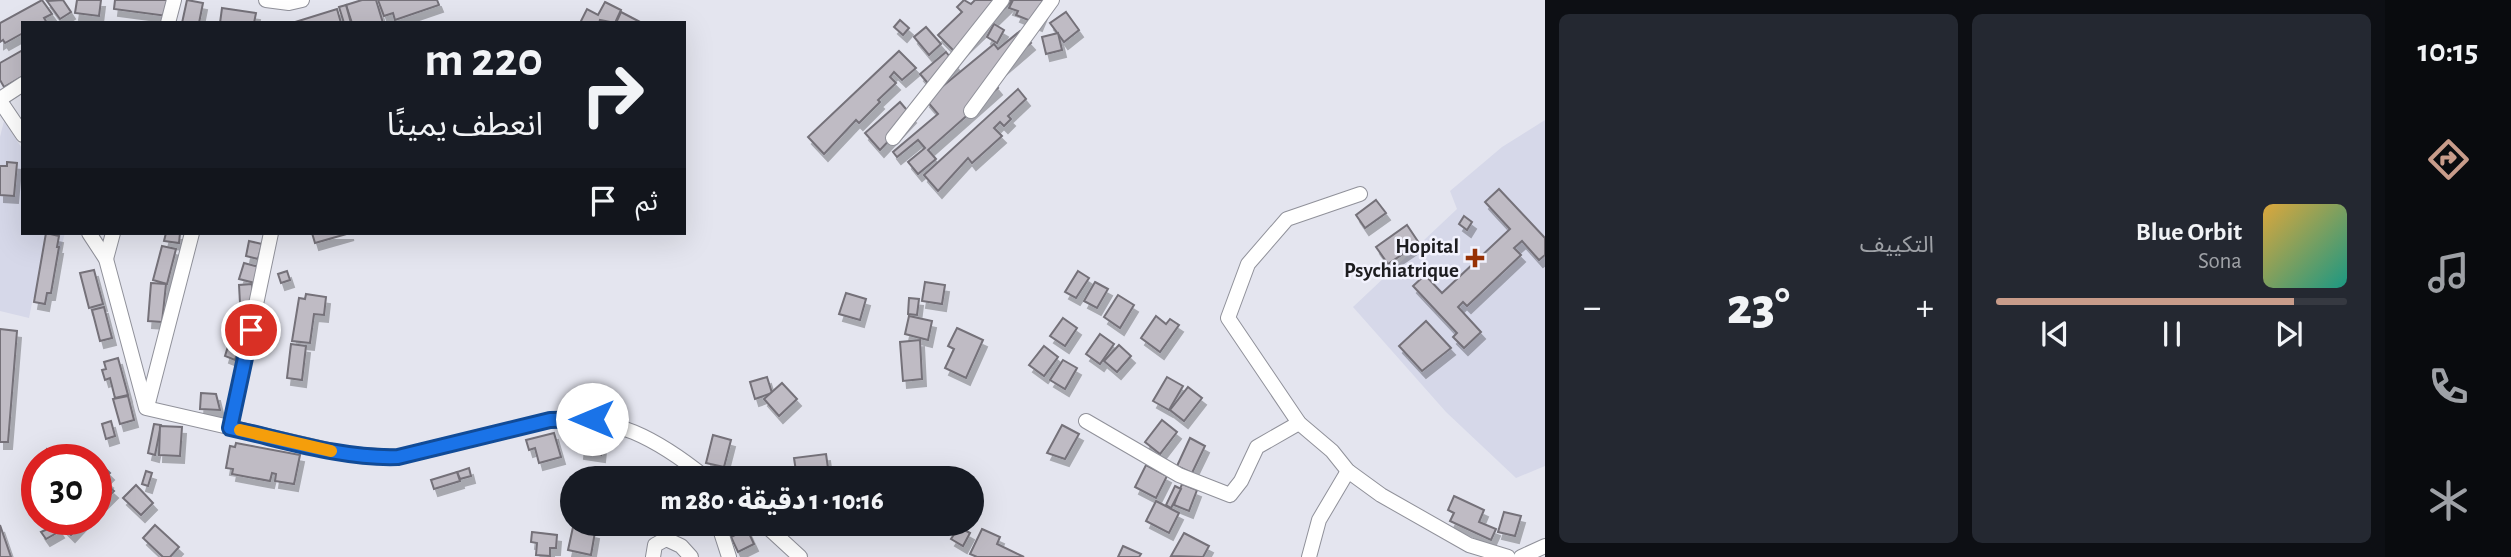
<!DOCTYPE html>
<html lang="ar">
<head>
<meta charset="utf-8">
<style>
  body { margin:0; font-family:"Alegreya Sans","Noto Sans Arabic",sans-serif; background:#242831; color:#f1f3f6; direction:rtl; height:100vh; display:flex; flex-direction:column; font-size:26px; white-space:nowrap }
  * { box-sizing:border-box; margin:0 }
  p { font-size:23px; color:#9ea1a6 }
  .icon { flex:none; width:38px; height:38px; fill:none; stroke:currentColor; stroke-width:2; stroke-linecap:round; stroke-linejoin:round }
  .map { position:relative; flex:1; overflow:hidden; direction:ltr }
  .panel { display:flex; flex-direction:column; gap:14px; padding:14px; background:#0d0f14; width:840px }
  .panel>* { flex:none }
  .hud { position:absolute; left:21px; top:21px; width:665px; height:214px; border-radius:0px; box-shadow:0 7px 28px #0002; direction:rtl; background:#171b24; color:#f1f3f6; overflow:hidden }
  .speed { position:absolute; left:21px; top:444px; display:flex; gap:14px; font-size:35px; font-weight:700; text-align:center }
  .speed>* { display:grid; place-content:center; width:91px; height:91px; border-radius:50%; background:#171b24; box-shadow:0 7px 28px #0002; line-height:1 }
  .speed .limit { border:10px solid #d22; background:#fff; color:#111 }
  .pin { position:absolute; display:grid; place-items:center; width:60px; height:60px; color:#fff; margin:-30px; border:4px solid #fff; border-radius:50%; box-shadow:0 2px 7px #0007 }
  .me { position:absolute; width:77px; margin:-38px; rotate:270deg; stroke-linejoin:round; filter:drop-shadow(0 0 5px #0008) }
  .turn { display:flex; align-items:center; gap:24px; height:147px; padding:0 28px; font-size:32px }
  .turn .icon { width:91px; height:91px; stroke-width:2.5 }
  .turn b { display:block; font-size:49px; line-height:60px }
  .then { display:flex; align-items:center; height:66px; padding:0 28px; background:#0003; gap:14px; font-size:26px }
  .big { font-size:52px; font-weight:800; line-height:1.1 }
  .panel .widget { flex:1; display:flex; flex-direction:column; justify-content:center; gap:10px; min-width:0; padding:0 24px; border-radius:10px; background:#242831 }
  .song { display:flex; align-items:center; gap:21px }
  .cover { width:84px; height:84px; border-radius:10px; background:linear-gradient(135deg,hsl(40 70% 55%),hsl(170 70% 35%)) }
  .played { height:7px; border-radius:4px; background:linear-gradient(90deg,#c89c8a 85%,#363941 85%) }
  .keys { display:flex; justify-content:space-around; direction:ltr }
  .heat { display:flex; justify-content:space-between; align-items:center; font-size:38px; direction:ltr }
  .panel .tiles { flex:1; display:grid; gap:14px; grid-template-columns:repeat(2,1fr) }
  .trip { position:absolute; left:560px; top:466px; width:424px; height:70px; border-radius:35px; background:#171b24; box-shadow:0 7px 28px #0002; font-weight:800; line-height:70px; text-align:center; direction:rtl }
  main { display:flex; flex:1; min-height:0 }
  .dock { display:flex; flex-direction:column; width:126px; justify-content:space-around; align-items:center; background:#090b0e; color:#9ea1a6 }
  .dock .icon { width:49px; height:49px }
  .dock .selected { color:#c89c8a }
  .dock b { font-size:32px; color:#f1f3f6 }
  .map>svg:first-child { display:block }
  .built { fill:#d6d8e9 }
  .building { fill:#bfbbc4; stroke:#747179; stroke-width:2; filter:url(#shadow) }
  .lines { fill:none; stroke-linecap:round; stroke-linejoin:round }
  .minor-casing { stroke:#90919a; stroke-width:16 }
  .minor { stroke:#fff; stroke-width:14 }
  .route-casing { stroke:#114b97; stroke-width:18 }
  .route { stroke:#1a73e8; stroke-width:12 }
  .slow { stroke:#f59e0b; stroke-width:12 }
  .poi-dot { fill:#973105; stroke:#f2f2fd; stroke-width:2.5 }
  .labels { text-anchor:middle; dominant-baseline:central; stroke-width:5; stroke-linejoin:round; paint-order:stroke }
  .poi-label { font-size:21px; font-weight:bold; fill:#1d1d20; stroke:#f2f2fd; text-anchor:end }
</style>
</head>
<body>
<main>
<nav class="dock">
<b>10:15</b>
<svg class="icon selected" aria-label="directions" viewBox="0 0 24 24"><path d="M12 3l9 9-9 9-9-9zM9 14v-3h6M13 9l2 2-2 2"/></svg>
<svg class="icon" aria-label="music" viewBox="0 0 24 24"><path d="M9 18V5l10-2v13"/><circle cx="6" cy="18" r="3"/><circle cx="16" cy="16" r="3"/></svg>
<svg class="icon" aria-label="phone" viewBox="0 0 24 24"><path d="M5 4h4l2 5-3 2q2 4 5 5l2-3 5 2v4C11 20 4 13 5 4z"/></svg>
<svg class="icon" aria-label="climate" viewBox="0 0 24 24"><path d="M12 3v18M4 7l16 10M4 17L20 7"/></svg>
</nav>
<section class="panel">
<div class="tiles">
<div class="widget">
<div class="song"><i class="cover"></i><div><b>Blue Orbit</b><p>Sona</p></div></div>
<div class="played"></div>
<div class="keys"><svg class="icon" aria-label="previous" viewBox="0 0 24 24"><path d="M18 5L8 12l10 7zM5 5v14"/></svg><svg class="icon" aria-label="pause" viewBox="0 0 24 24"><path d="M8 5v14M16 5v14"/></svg><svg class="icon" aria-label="next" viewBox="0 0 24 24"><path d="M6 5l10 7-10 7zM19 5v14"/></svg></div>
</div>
<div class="widget"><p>التكييف</p>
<div class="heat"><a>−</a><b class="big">23°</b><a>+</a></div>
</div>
</div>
</section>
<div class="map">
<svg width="1545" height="557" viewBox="0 0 1545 557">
  <defs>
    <filter id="shadow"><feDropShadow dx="4" dy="7" stdDeviation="0" flood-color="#0004"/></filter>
  </defs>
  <rect width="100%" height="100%" fill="#e4e5ef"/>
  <g class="built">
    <polygon points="1545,120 1545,466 1516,478 1446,412 1353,307 1457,209 1450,191 1502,147"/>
    <polygon points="4,121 23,150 23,233 65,233 47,300 33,298 29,318 0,311 0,137"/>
  </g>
  <g class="building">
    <polygon points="42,0 52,14 44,18 47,23 23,23 23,33 5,43 3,40 0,42 0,23"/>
    <polygon points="63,0 71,12 60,19 47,1"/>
    <polygon points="77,0 101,0 99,16 75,13"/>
    <polygon points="115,0 169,0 167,16 114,9"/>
    <polygon points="187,0 203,3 199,23 182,23"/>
    <polygon points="362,0 376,0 383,23 352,23 346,5"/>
    <polygon points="378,0 437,0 439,5 395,20 393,13 384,16"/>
    <polygon points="964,0 971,4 975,0 1013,0 957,54 938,35 962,12 957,7"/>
    <polygon points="1013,0 1048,0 1038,24 1016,15 1018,11 1009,8"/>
    <polygon points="605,2 621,10 615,23 600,20 599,23 580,23 587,9 598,15"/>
    <polygon points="346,5 351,23 344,23 339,7"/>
    <polygon points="222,8 256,13 254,23 220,23"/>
    <polygon points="337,9 341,23 292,23"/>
    <polygon points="621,12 642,23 616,23"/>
    <polygon points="1066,12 1079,30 1064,42 1050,23"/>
    <polygon points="900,20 909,28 903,35 894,27"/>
    <polygon points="994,24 1004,30 997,43 987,37"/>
    <polygon points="926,27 941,44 929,55 914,37"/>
    <polygon points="1020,31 1031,43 990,78 998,88 928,150 936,159 918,174 908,162 925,148 918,140 897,157 893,152 938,114 926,100 994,44 998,49"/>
    <polygon points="1058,33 1062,50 1046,54 1042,37"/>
    <polygon points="23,50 23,76 4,87 0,80 0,63"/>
    <polygon points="899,51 916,68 902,80 894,72 890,77 896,83 878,100 880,102 859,123 856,120 824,154 808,137"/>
    <polygon points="946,52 958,67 932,88 920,74"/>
    <polygon points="1018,89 1026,99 1008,116 1011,119 1004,126 1000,122 994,128 1002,136 972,163 968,158 938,191 924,175"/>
    <polygon points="900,102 912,116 880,150 865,133"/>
    <polygon points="7,162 17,163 14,196 0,195 0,166 7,166"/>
    <polygon points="1499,189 1545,238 1545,255 1539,260 1522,241 1514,248 1521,255 1467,306 1463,302 1458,307 1481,332 1464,348 1453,337 1457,333 1413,286 1425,275 1442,293 1510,229 1485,202"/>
    <polygon points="1376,200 1386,213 1365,228 1356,215"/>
    <polygon points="1464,216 1472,222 1467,230 1459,224"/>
    <polygon points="1407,225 1419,243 1388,264 1376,247"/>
    <polygon points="46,233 59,236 57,247 59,247 51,293 47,293 45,304 34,302"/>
    <polygon points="166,233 180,233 179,243 164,241"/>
    <polygon points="312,233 350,233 315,243"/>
    <polygon points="249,241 262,244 258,259 246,256"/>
    <polygon points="162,246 176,249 167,284 153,280"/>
    <polygon points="244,263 259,267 255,283 239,279"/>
    <polygon points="94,270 103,304 89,308 80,273"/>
    <polygon points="287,271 290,280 281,283 278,274"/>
    <polygon points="1078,271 1089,278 1076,298 1065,292"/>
    <polygon points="925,282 945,285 942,304 922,301"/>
    <polygon points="1095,282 1108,289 1097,308 1084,301"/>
    <polygon points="151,283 166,284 162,322 148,321"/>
    <polygon points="252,284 253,302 240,303 239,285"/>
    <polygon points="846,293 866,299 860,320 839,314"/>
    <polygon points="306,294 326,297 324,315 314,314 310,343 292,341 299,298 305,299"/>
    <polygon points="1118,295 1134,305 1120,328 1104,317"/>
    <polygon points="909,298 919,299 917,315 908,314"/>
    <polygon points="104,307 112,338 100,341 92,310"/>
    <polygon points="909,316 932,321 928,340 905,334"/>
    <polygon points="1156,316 1166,324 1170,319 1179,325 1160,352 1141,338"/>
    <polygon points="1063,318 1077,328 1065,346 1050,336"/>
    <polygon points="1426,321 1451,348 1422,371 1399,346"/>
    <polygon points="957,328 983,340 966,378 945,368 954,349 948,346"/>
    <polygon points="0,329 17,331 8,442 0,442"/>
    <polygon points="1100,334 1114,344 1100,364 1086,354"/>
    <polygon points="920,340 922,379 903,381 900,342"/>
    <polygon points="229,343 239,347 235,360 225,356"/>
    <polygon points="291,344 306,346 302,380 287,378"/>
    <polygon points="1119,345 1131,356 1117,372 1104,361"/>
    <polygon points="1044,346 1058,357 1044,376 1029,365"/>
    <polygon points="118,358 128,395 115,398 110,378 105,380 102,370 106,369 104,362"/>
    <polygon points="1063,360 1077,368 1065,389 1050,380"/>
    <polygon points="767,377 772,393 755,399 750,382"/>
    <polygon points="1167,377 1183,386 1169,410 1153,401"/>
    <polygon points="782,383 797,399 779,416 764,399"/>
    <polygon points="1188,387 1202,398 1184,421 1170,410"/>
    <polygon points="201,393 216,394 220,410 200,409"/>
    <polygon points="128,396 134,420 120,424 113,399"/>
    <polygon points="1162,420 1177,432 1160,454 1145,442"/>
    <polygon points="111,421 115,436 106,439 102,424"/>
    <polygon points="154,424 161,425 155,455 148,453"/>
    <polygon points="1062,425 1079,434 1065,459 1047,453"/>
    <polygon points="160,426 182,427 180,456 159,455"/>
    <polygon points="570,428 603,435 601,455 580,452 582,435 569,434"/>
    <polygon points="554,433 561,457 539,463 535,448 529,450 526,440"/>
    <polygon points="713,435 731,440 724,467 706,463"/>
    <polygon points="1190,438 1205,446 1192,473 1177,466"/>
    <polygon points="236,443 300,455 294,484 275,481 276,474 272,473 270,481 232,474 233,469 226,468 230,446 235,447"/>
    <polygon points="47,449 61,460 38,460"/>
    <polygon points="826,454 829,475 797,478 794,458"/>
    <polygon points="1146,465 1167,476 1156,498 1135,487"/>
    <polygon points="103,466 110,473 105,478 109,481 106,484 114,491 96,509 96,472"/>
    <polygon points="469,468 471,476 460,479 457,472"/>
    <polygon points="146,471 152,473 148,486 142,484"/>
    <polygon points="457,472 460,481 434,489 431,480"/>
    <polygon points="1182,484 1197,490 1189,511 1174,505"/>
    <polygon points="136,485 153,503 141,515 123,498"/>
    <polygon points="1175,486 1181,489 1171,508 1166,505"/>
    <polygon points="1454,496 1484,510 1479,522 1496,529 1491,540 1450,521 1454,513 1448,510"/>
    <polygon points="1156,501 1179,513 1169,533 1146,521"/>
    <polygon points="1504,512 1521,516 1515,536 1498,532"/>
    <polygon points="56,520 85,520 71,535"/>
    <polygon points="0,525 11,557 0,557"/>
    <polygon points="56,525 60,531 46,539 41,532"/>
    <polygon points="155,525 179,547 170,557 163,557 143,538"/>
    <polygon points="573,527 595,532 591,555 568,550"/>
    <polygon points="959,527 970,533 963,546 951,539"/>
    <polygon points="747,529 754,544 738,552 731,537"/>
    <polygon points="982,529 1000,537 997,544 1024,557 977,557 970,554"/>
    <polygon points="532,532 557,535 556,548 550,548 550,556 536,555 537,543 531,542"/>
    <polygon points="1184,533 1209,546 1203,557 1171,556"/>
    <polygon points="1123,546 1141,554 1139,557 1118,557"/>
  </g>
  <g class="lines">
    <defs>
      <g id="minor">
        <polyline points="266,0 289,3 302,0"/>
        <polyline points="168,23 174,0"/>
        <polyline points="0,99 23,84"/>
        <polyline points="0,101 23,135"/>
        <polyline points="971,111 1052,0"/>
        <polyline points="893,138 1002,0"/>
        <polyline points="1360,194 1287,219 1248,264 1228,318 1299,423 1332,451 1348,471 1381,495 1469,545 1508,557"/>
        <path d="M89,233l17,26 40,149 200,46 52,3 152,-37c62,-7 109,20 156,58"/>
        <polyline points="106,259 113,233"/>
        <polyline points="147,407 192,233"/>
        <polyline points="1086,421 1179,475 1230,495 1241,481 1257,447 1299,423"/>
        <polyline points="230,428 271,233"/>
        <polyline points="718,523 729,557"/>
        <polyline points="763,523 800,557"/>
        <polyline points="653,557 655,545 666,539 681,546 691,557"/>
        <polyline points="1309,557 1319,520 1348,471"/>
        <polyline points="1521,557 1545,546"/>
      </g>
    </defs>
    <use href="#minor" class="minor-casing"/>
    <use href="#minor" class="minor"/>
  </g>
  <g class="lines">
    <defs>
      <path id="route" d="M251,330l-21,98c55,12 112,31 168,29l152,-37 42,-1"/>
    </defs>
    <use href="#route" class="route-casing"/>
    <use href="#route" class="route"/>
    <polyline class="slow" points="240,430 331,451"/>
  </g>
  <path class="poi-dot" d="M1471.5 247.5h7v7h7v7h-7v7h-7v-7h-7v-7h7z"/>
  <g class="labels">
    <g class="poi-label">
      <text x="1459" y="246">Hopital<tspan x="1459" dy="24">Psychiatrique</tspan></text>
    </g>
  </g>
</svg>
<div class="speed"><div class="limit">30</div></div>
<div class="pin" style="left:251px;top:330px;background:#d93025"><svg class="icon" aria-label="arrive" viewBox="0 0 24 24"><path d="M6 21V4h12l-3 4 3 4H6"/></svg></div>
<svg class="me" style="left:592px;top:419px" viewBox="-20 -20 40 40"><circle r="19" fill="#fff"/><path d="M0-13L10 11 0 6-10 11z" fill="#1a73e8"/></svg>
<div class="trip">10:16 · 1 دقيقة · 280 m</div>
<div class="hud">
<div class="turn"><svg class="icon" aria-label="right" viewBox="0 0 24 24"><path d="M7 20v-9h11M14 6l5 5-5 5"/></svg><div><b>220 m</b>انعطف يمينًا</div></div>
<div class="then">ثم<svg class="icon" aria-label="arrive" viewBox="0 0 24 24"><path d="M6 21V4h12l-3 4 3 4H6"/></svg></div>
</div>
</div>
</main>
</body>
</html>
